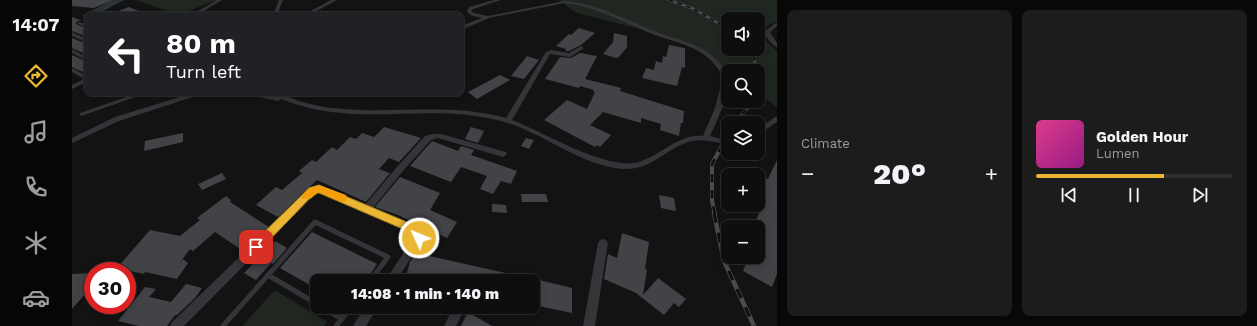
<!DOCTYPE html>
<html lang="en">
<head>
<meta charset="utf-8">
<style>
  body { margin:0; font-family:"Work Sans",sans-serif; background:#1c1c1d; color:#f1f3f6; height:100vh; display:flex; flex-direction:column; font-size:15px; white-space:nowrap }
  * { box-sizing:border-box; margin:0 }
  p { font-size:13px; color:#9b9c9e }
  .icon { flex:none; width:22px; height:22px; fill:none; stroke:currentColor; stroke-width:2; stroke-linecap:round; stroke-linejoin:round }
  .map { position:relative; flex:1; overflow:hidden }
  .details { display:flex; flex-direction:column; gap:10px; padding:10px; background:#080808; width:480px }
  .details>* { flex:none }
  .guide { position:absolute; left:12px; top:12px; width:380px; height:84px; border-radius:8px; box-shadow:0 2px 10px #0003,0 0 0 1px #2e2e2f; background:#202124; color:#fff; overflow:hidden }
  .controls { position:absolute; left:649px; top:12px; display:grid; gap:8px }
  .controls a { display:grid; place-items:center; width:44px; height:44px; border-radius:8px; background:#0e0e0f; box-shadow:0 2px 10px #0003,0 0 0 1px #2e2e2f; font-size:20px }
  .speed { position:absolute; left:12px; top:262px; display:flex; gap:8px; font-size:20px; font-weight:700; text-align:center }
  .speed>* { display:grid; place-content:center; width:52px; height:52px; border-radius:50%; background:#0e0e0f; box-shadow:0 2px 10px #0003,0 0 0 1px #2e2e2f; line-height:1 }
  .speed .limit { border:6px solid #d22; background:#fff; color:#111 }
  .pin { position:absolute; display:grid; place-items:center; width:34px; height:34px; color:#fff; margin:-17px; border-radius:8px; box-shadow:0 2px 6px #0006 }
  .me { position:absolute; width:44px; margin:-22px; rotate:314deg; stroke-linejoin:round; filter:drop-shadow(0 0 3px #0008) }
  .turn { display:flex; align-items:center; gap:14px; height:84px; padding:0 16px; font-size:18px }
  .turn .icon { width:52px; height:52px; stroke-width:2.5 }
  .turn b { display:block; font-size:28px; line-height:34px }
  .big { font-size:30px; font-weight:800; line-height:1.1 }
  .details .widget { flex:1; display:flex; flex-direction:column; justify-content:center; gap:6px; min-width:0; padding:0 14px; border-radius:8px; background:#1c1c1d }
  .song { display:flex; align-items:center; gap:12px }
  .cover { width:48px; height:48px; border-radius:6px; background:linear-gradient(135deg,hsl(330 70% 55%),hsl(310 70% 35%)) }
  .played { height:4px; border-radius:2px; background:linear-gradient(90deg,#ebb634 65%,#2e2e2f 65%) }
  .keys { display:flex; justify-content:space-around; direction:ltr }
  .heat { display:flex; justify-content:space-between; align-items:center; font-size:22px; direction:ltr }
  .details .tiles { flex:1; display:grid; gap:10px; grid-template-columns:repeat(2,1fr) }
  .trip { position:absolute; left:238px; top:274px; width:230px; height:40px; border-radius:8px; background:#0e0e0f; box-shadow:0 2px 10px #0003,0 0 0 1px #2e2e2f; font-weight:800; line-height:40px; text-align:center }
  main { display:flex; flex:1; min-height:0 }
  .dock { display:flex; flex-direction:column; width:72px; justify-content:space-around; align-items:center; background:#060606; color:#9b9c9e }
  .dock .icon { width:28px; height:28px }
  .dock .active { color:#ebb634 }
  .dock b { font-size:18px; color:#f1f3f6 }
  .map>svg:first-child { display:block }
  .green { fill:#1f2720; fill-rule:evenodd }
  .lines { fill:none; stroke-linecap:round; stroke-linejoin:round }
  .river { fill:#2c3339; fill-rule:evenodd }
  .building { fill:#424347 }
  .lane { stroke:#343439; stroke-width:5 }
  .street { fill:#343439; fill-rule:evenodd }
  .rail-far3-casing { stroke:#4b4c52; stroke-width:2.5 }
  .rail-far2-casing { stroke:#4b4c52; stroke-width:3 }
  .rail-far1-casing { stroke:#4b4c52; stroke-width:4 }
  .rail-casing { stroke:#4b4c52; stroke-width:4.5 }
  .rail-far3 { stroke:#0e0e0f; stroke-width:1.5; stroke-dasharray:4.5; stroke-linecap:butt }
  .rail-far2 { stroke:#0e0e0f; stroke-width:2; stroke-dasharray:6; stroke-linecap:butt }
  .rail-far1 { stroke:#0e0e0f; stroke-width:2.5; stroke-dasharray:8; stroke-linecap:butt }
  .rail { stroke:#0e0e0f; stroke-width:3; stroke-dasharray:10; stroke-linecap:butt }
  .route { fill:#ebb634; stroke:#997622 }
  .slow { fill:#f59e0b }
</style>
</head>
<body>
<main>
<nav class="dock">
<b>14:07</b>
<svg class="icon active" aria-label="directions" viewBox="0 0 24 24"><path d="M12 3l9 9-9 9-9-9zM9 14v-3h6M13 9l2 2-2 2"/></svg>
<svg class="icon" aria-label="music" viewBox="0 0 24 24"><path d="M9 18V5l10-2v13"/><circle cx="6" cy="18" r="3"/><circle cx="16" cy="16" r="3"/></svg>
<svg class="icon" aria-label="phone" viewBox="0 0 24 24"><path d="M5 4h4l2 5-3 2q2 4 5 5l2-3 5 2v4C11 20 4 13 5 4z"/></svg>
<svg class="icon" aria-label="climate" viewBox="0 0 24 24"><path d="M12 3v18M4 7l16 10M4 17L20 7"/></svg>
<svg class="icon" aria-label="car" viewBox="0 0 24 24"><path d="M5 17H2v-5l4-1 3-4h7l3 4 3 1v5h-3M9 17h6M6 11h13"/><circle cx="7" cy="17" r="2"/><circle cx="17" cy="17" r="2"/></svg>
</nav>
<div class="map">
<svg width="705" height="326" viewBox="0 0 705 326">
  <rect width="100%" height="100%" fill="#131314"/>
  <g class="green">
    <polygon points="64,0 145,0 106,15"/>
    <path d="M486,0h219v21l-8,4 -10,9 18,17v56l-19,-14v-22l-30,1 -44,-32 -107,-27zM656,19h30v30h-30z"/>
    <polygon points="203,290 255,322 252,326 170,326"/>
  </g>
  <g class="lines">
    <polygon class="river" points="41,0 52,0 24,15 15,15 15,18 11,15"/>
  </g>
  <g class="building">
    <polygon points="0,0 41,0 22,8 0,6"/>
    <polygon points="57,7 76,15 38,15 38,14"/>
    <polygon points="0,17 10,21 5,21 4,24 15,29 15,37 0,31"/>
    <polygon points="507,28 523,33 509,45 497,51 493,51 494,49 484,46 497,34 499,35"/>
    <polygon points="542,33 555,36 555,47 547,57 544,58 531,54 541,42"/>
    <polygon points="0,38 15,44 15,55 0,48"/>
    <polygon points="597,45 613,48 613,68 610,67 605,86 570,78 574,68 582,70 584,61 590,63 591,56 594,57"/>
    <polygon points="508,53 525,56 513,79 549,88 548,91 612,111 611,123 609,123 607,136 588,130 589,124 569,118 569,123 531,112 518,125 539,135 528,147 525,145 523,147 472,120 495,100 515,109 523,92 521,92 522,90 508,86 507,88 473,79 488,57 499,58"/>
    <polygon points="0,55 15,62 15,74 0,67"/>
    <polygon points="455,56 467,60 452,79 439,76"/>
    <polygon points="428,75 438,80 405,99 396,92"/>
    <polygon points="312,127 349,138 327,162 317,158 307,169 318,173 294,202 245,180 206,217 184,205 204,187 210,190 230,173 227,171 240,160 244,162 260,147 265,150 278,137 284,139 290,133 302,137"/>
    <polygon points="399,127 412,131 406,143 393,139"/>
    <polygon points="111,133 111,142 72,151 73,141"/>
    <polygon points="454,138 462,140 457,149 449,146"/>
    <polygon points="360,141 386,151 389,146 402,150 399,155 445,171 439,184 429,181 421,194 408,189 415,176 389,167 379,182 338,166"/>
    <polygon points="705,160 705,274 700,287 671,271 677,257 686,257 686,227 681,227 690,206 686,205 686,176 696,179"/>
    <polygon points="150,173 154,179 130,190 126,184"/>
    <polygon points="328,177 368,193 358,210 385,222 375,238 326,215 303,207"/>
    <polygon points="449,194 474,194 476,202 450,202"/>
    <polygon points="587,195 602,198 604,211 589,208"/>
    <polygon points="154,196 159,200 158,202 197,227 171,251 143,232 121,251 118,249 103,269 111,259 116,263 105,279 73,272 72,274 45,268 78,230 108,236 128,220 125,218"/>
    <polygon points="420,204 434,205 435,213 420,212"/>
    <polygon points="240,232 305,264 294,281 245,281 245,289 208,268"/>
    <polygon points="550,233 577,242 573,269 575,270 571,295 586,278 614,299 607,307 602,303 592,315 564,293 532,279 536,254 545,258"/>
    <polygon points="203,241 215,248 201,264 199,263 184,280 172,273"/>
    <polygon points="344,253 456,278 456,281 356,281 334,276 338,262"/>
    <polygon points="21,273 21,285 0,309 0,274"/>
    <polygon points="463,279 500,288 500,313 462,305"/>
    <polygon points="114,284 130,288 123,298 105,315 103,315 95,326 67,326 46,321 73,287 84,289 77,297 99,302"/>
    <polygon points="396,312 420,326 389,326"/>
  </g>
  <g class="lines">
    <g class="lane">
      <polyline points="196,275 245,304"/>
      <polyline points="250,307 270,319"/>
      <polyline points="151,326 243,222 316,257 298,281"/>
      <polyline points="264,326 279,307"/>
    </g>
    <g class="street">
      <polygon points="145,0 150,0 125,15 119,15"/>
      <polygon points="207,0 211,0 205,15 201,15"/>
      <polygon points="259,0 265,0 237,15 231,15"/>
      <path d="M422,0h7l-28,9 -2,2 3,2 14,3 77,-15c34,3 61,19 92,31 16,6 34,9 49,19 6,4 20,17 22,24 4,14 -12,49 -18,61l18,5v4c-11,-3 -24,-6 -36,-4 -24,5 -40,30 -69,28 -46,-4 -82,-39 -126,-49 -55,-14 -111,-1 -166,-8 -17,-2 -34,-7 -50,-13l-3,2 -29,-6 -3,-2h12l18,4 -6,-4c10,0 19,4 29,8 11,3 22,6 33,7 58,7 117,-6 174,10l40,-66 5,-2 18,3 12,-7 3,2 -1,1 -13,8 -20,-3 -38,66c32,12 94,51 127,42 23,-7 39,-28 64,-26l12,-28 8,-31c-5,-9 -11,-17 -20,-23 -14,-10 -32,-13 -48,-19 -31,-12 -57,-28 -90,-32l-76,15 -28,12v-4l21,-8 -12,-3 -3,-4 2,-4z"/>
      <polygon points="6,22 15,24 15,28 6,24"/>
      <polygon points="705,22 705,26 698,32 705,43 705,48 697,41 692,32"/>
      <polygon points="0,32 15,39 15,43 0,36"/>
      <polygon points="0,49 15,57 15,61 0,53"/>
      <polygon points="0,68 15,76 15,82 0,89 0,85 12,79 0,72"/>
      <polygon points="66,93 75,93 12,115 10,116 7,114 8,113"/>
      <polygon points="121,93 131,93 130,94 47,121 0,143 0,138 43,117"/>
      <polygon points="703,117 705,117 705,122 686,135 686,129"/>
      <polygon points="360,134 369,134 434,152 435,154 431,157 366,138 359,140 330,172 301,208 347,227 352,234 350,241 324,281 313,281 342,237 341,233 245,192 112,326 98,326 100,322 240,187 250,187 293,205 324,168 353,136"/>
      <polygon points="531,239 534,240 536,243 523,326 511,326 526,243 528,240"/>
      <polygon points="293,307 306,307 294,326 281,326"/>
      <polygon points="384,309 388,310 390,314 384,326 372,326 380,310"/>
    </g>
    <defs>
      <g id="rail-far3">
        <polyline points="597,0 622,9 656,29"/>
        <polyline points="677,49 682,56"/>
      </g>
      <g id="rail-far2">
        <polyline points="681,55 685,71"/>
        <polyline points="686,75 686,84"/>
        <polyline points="662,123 683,101"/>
      </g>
      <polyline id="rail-far1" points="643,214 640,201 640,164 652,142 656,129"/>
      <polyline id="rail" points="642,213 652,261 682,326"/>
    </defs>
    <use href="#rail-far3" class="rail-far3-casing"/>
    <use href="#rail-far2" class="rail-far2-casing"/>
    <use href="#rail-far1" class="rail-far1-casing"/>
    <use href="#rail" class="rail-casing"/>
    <use href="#rail-far3" class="rail-far3"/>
    <use href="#rail-far2" class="rail-far2"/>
    <use href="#rail-far1" class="rail-far1"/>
    <use href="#rail" class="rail"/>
  </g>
  <polygon class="route" points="247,185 347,227 352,234 350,242 347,243 343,242 340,233 247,193 243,193 187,251 184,252 180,251 178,247 180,244 237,188"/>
  <polygon class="slow" points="247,185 274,195 275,198 274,201 270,202 247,192 238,199 231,199 229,197 237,188"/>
</svg>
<div class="controls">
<a><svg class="icon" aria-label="sound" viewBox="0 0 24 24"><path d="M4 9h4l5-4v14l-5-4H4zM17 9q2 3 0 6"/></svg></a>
<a><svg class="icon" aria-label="search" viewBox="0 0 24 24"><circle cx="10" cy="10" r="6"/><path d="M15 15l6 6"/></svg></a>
<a><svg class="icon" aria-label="layers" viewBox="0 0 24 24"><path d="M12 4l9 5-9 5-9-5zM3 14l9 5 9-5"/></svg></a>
<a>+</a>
<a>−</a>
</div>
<div class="speed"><div class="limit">30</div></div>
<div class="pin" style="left:184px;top:247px;background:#d93025"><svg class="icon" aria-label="arrive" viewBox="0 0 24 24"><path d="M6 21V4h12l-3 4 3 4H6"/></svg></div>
<svg class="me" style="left:347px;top:238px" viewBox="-20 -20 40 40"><circle r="17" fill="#ebb634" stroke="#fff" stroke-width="3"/><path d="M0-11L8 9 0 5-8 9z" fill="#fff"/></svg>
<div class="trip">14:08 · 1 min · 140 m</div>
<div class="guide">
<div class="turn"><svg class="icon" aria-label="left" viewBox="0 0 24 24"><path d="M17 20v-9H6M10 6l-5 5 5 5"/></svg><div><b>80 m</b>Turn left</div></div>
</div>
</div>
<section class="details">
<div class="tiles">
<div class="widget"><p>Climate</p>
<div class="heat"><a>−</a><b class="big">20°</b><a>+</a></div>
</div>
<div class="widget">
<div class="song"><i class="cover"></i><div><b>Golden Hour</b><p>Lumen</p></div></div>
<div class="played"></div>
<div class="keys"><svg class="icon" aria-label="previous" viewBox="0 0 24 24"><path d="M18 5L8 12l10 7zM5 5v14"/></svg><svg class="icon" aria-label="pause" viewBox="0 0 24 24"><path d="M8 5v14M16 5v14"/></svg><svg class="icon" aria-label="next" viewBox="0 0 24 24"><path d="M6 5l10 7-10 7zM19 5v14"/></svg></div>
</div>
</div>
</section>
</main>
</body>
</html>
